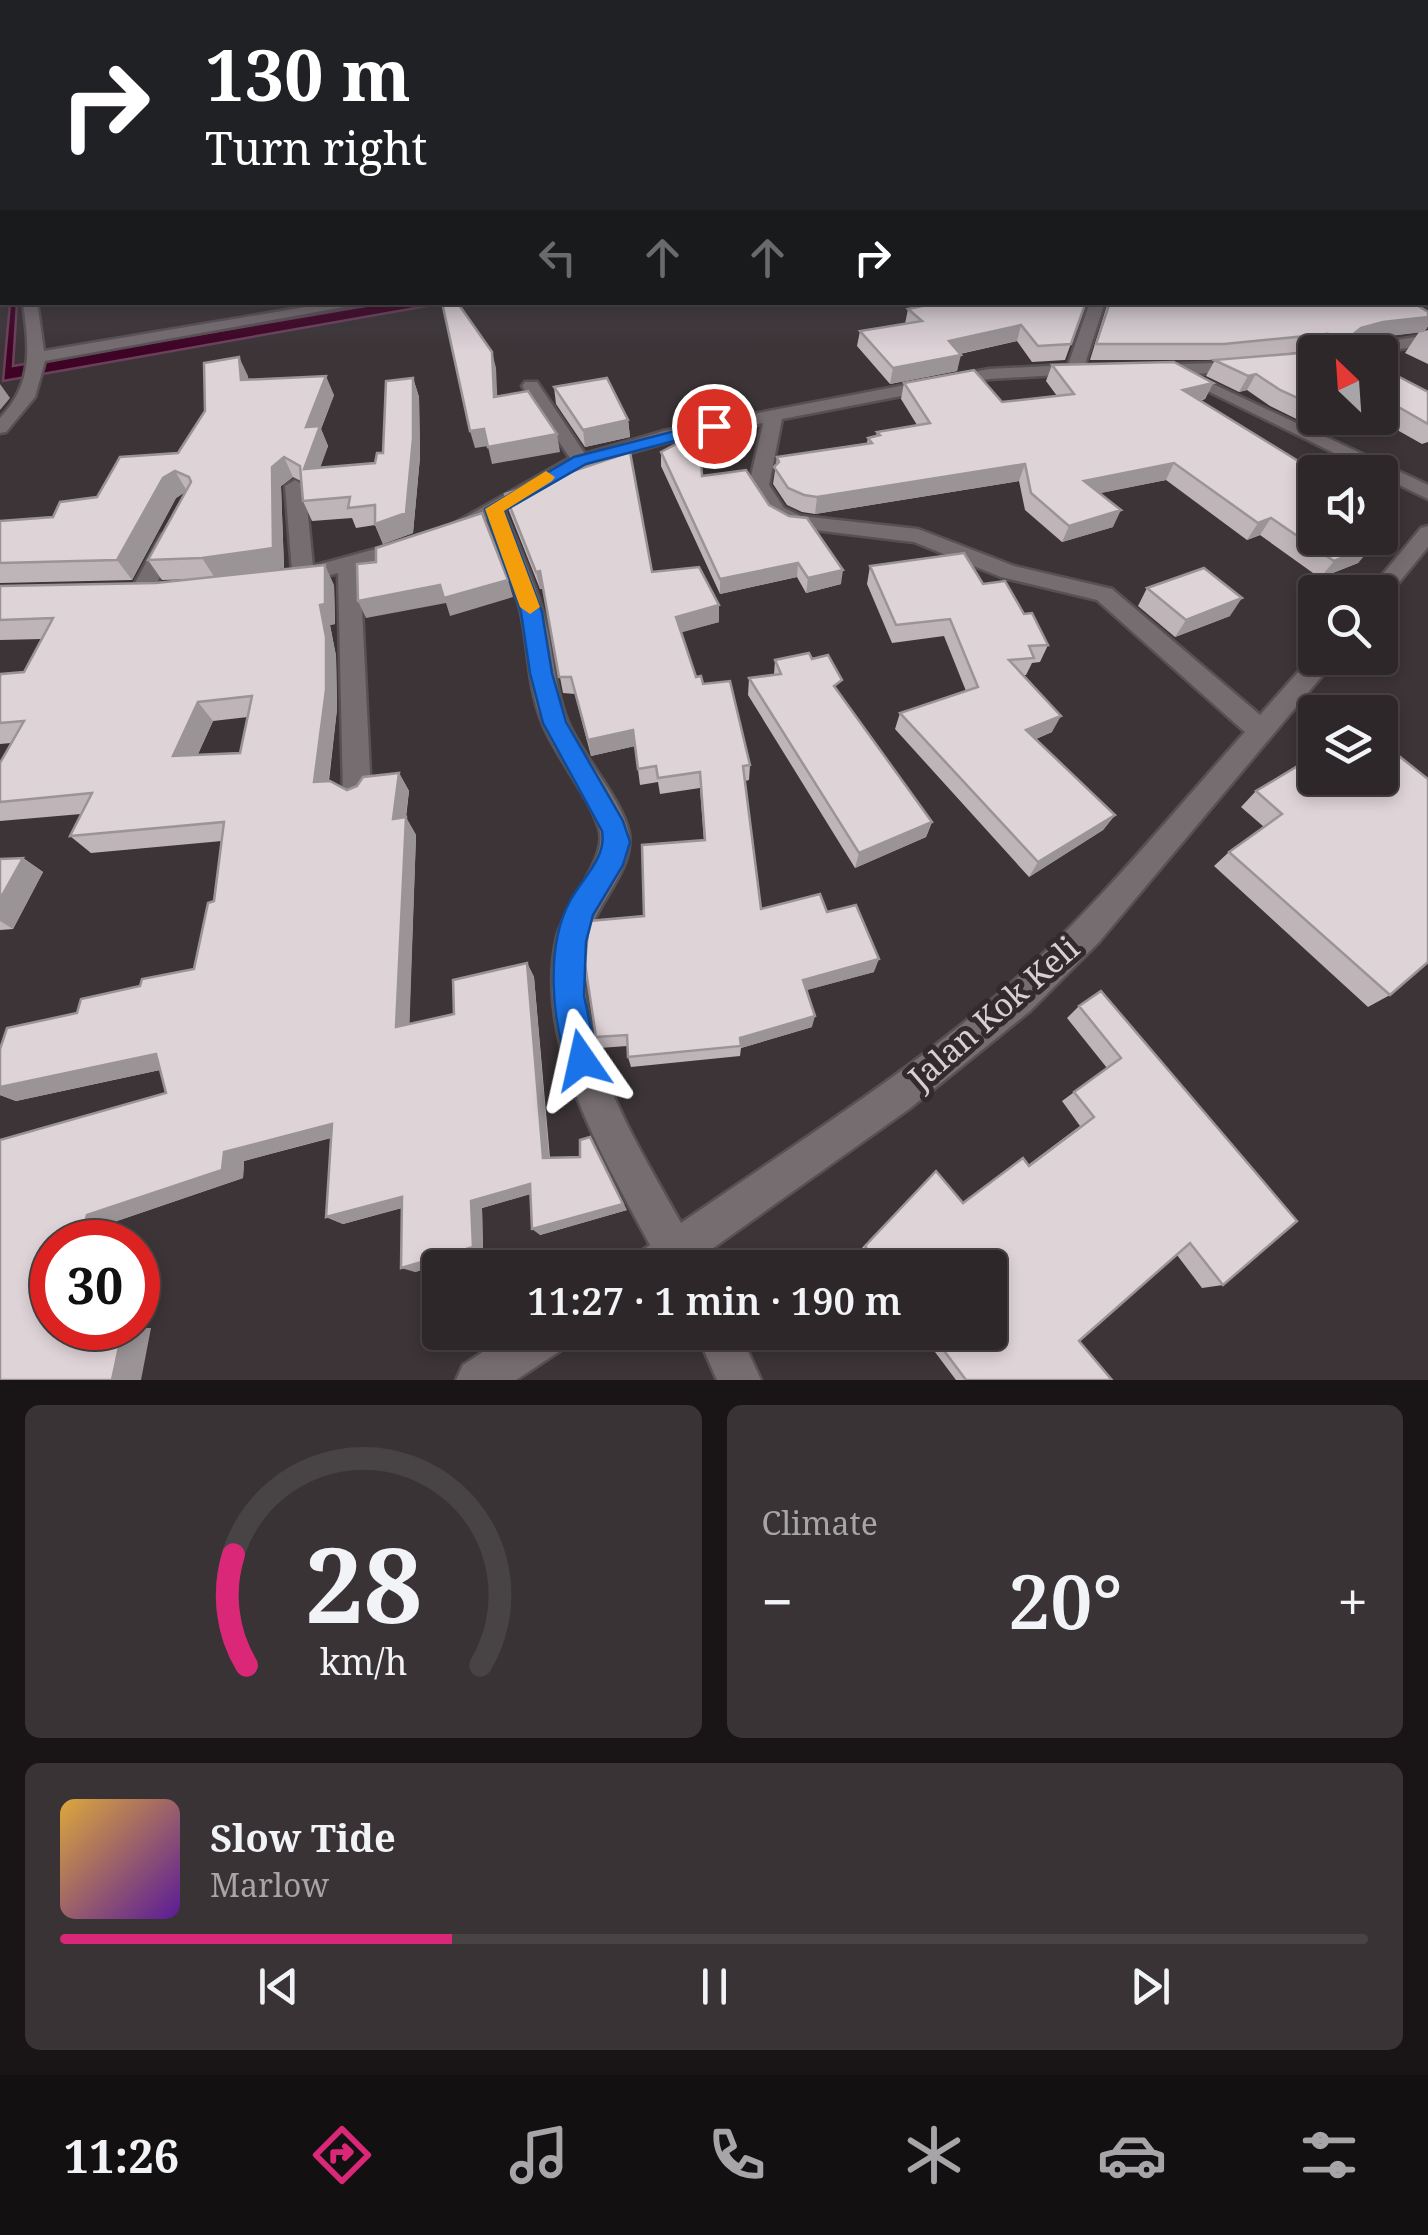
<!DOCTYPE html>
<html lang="en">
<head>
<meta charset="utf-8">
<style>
  body { margin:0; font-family:"Noto Serif",serif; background:#393335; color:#f1f3f6; height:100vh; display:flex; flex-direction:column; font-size:38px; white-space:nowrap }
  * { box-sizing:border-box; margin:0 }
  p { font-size:32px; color:#a7a5a8 }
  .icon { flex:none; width:55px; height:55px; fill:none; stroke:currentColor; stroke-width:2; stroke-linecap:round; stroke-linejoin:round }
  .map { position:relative; height:1380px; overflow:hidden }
  .sheet { display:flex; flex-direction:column; gap:25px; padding:25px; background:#191517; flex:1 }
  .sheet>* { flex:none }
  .guide { position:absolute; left:0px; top:0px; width:1430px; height:305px; box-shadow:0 5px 15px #0003,0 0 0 2px #484446; background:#202124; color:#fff; overflow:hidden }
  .needle { width:65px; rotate:335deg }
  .tools { position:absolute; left:1298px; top:335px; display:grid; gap:20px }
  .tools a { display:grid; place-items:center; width:100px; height:100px; border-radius:10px; background:#2d2729; box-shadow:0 5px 15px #0003,0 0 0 2px #484446; font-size:50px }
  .speed { position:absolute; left:30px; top:1220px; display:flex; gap:20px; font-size:50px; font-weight:700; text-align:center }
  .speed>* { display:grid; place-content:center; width:130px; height:130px; border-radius:50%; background:#2d2729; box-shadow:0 5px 15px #0003,0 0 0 2px #484446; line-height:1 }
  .speed .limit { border:15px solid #d22; background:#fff; color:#111 }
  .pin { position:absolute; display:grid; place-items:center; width:85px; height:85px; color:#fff; margin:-42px; border:5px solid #fff; border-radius:50%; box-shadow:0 2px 10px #0007 }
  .me { position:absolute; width:110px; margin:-55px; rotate:349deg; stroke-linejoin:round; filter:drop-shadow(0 0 8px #0008) }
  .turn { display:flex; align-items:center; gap:35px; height:210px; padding:0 40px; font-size:45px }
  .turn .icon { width:130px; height:130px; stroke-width:2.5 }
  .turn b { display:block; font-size:70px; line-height:85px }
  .lanes { display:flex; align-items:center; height:95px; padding:0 40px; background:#0003; justify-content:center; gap:50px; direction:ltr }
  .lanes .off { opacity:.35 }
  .big { font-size:75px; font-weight:600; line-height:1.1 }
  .sheet .widget { flex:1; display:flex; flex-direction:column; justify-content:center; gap:15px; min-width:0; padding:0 35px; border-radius:15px; background:#393335 }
  .sheet .dial { align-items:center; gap:0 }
  .dial svg { height:260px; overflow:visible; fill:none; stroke:#484446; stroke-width:7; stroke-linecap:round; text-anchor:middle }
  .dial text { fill:#f1f3f6; stroke:none }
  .song { display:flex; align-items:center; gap:30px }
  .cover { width:120px; height:120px; border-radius:15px; background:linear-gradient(135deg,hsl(40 70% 55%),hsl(270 70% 35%)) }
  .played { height:10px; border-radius:5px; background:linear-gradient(90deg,#db2777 30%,#484446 30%) }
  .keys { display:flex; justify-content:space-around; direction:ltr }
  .heat { display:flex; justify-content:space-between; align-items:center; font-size:55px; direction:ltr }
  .sheet .tiles { flex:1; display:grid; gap:25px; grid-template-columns:1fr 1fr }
  .widget:last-child { grid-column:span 2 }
  .trip { position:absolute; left:422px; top:1250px; width:585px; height:100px; border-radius:10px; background:#2d2729; box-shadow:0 5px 15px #0003,0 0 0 2px #484446; font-weight:600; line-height:100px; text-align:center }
  .tabs { display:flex; height:160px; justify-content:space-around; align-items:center; background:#121010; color:#a7a5a8 }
  .tabs .icon { width:70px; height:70px }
  .tabs .active { color:#db2777 }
  .tabs b { font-size:45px; color:#f1f3f6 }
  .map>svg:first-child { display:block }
  .water { fill:#3f0326; stroke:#6c405a; stroke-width:2.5 }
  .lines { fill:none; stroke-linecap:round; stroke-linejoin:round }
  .minor-casing { stroke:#585154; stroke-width:5 }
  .minor { fill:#766d71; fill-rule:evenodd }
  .wall { fill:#bfb5b9; fill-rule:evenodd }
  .shaded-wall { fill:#9b9496 }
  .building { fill:#ded3d7; stroke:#9b9496; stroke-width:2.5; fill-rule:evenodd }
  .route { fill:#1a73e8; stroke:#114b97; stroke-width:2.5 }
  .slow { fill:#f59e0b }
  .labels { text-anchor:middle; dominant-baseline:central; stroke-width:10; stroke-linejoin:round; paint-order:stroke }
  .near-street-label { font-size:32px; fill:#d5d0d2; stroke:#322a2d }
</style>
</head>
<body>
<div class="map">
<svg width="1428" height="1380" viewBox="0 0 1428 1380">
  <rect width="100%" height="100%" fill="#3c3437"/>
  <polygon class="water" points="10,303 17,303 13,366 383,303 444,303 3,381"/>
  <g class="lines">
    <defs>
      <g id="minor">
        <rect x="0" y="241" width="2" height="8"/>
        <path d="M23,302h14l7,49 291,-49h37l-327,59 -10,36 -29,35 -6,1v-15c34,-36 29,-70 23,-116z"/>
        <path d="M1090,302h15l-20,62 7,5 -2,4 -101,6 -207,40 -13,66 15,23 17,8 117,13 96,37 98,23 148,126 55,-62v5h22l-238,284 -69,69 -121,98 -210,149 4,10h-72l6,-14 13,-9c-47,-89 -117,-203 -93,-308 7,-30 49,-77 43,-105 -7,-31 -44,-75 -57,-108 -15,-35 -14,-74 -22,-112 -8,-31 -23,-62 -34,-93l-31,16 -10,-7 124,-70 -48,-72 3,-4h12l48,72 79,-23 325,-62 79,-4zM763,423l-14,62 21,31 20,11 124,15 87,35 96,23 148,132c-77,86 -151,179 -238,255 -102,88 -216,160 -326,236 -47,-85 -111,-182 -93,-284 6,-35 46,-68 41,-105 -5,-33 -49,-80 -62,-114 -14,-36 -13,-75 -25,-111 -10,-34 -25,-66 -38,-99l74,-42 89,-26z"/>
        <polygon points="1428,335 1428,345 1380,352 1345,352 1353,347"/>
        <polygon points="1244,362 1250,363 1250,371 1192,374 1428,485 1428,499 1173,374 1154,375 1146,370 1154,365"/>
        <polygon points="295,480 305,486 313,566 405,541 416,548 413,553 360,567 371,793 367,801 357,805 347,801 343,793 338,573 294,585 283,578 292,571 285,486"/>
        <polygon points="1428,526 1428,547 1387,597 1380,599 1380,592 1368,592 1421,528"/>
        <polygon points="168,533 179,540 152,592 149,597 133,597 130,592 161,535"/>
        <polygon points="513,1332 572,1332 566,1347 516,1380 456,1380 463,1365"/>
        <polygon points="696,1332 739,1332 761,1380 717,1380"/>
      </g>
    </defs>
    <use href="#minor" class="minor-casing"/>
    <use href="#minor" class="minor"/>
  </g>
  <g class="wall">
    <polygon points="1086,302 1065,360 1032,362 1017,341 960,354 957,371 890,384 857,346 860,331 905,324 908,309"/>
    <path d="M1108,302h304l16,10v14l-3,5 3,-1v34l-23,-11 14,-21 -46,6 -58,14v66h65v-51l48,25v50l-6,2 -39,-22 -52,14 -61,-30 -23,-16 -8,2 -33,-16 9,-16h-125zM1318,350l-1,1 -97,9z"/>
    <path d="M239,357l9,23 86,15 -13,34 7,17 -8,21 55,-4 8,-10 30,-75 6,19 1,60 -7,76 -30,11 -8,-19 -19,3 -4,-10 -40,3 -9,-20 -2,-20 -8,-4 -12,9 3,82 -35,5 85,12 1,39 -5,1 6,31 1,53 -8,72 18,9 52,-17 10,18 -3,27 10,17 -7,189 45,-10 73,-51 7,14 16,181 77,52 -87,25 -10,-41 -48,14 1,44 -68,20 -13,-64 -59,16 -17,-7 5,-79 -87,23 -1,17 -129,44 -62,106h99l-151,52 166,-287 -6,-23 -144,31 -16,-6v-46l77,-36 63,-27 54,-17 20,-68 8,-60 -131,12 -21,-17 11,-22 -81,7v-58l11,-20 -11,1v-68l24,-4 18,-33 -42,1v-54l156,-3 40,-4 -34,1 -14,-20 37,-68 -9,6 -44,82 -132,3v-62l53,-4 44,-20 81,-44zM248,717l-8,36 -42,1 15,-33z"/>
    <polygon points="1052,365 1213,383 1205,399 1200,401 1315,538 1372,546 1358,563 1320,578 1260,535 1247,540 1166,480 1099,493 1113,527 1062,542 1025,510 1019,481 815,514 802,512 787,505 773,484 777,457 867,443 868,438 876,436 877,432 917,425 901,399 904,383 1002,402 1057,396 1046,381"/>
    <polygon points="554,387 628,420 630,437 585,447 556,404"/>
    <polygon points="661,452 702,476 769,505 841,584 806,593 797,577 720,594 661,466"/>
    <polygon points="505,494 652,572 719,605 719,622 681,632 696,677 703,684 750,765 749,780 745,781 761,909 827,912 874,972 806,990 812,1027 741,1048 740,1056 631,1067 628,1057 627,1046 600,1048 596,1037 644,916 704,840 700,788 660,794 658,782 640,785 635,746 591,756 575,694 563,693 543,589 540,589 509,511"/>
    <polygon points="870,566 983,584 1024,614 1048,645 1040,662 1032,663 1026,675 1023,675 1052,732 1036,739 1115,815 1103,830 1029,877 895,729 900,713 966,691 944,636 892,643 867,584"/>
    <polygon points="1147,588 1230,616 1175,637 1138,606"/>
    <polygon points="812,659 839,693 932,822 926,837 855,868 748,695 749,678 774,675 775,660"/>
    <polygon points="1311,758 1390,995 1368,1007 1214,866 1229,852 1264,827 1241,807 1256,791"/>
    <polygon points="23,858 43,872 13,929 0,930 0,859"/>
    <polygon points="1101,991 1223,1285 1202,1288 1177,1255 1079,1341 1112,1380 956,1380 920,1332 990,1332 990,1268 872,1268 859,1251 936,1171 963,1203 1023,1158 1028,1165 1080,1126 1062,1101 1107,1068 1067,1018 1079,1006"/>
  </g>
  <g class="shaded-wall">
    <polygon points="1428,317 1428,326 1424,332 1373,338 1351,344 1351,336 1361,328 1383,322"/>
    <polygon points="1021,325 1017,341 945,357 949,341"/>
    <polygon points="492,352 496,368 498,413 494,397"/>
    <polygon points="961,355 957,371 890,384 893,368"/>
    <polygon points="239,357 248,376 251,400 241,380"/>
    <polygon points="1256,374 1247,390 1239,392 1248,376"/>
    <polygon points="326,376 334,395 321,429 328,446 313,488 304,469 306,427"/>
    <polygon points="413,378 419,397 420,457 413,533 383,544 375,524"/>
    <polygon points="1213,383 1205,399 1175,406 1183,390"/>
    <polygon points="0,384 10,398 0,410"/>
    <polygon points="1395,405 1383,422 1331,436 1342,419 1348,418 1380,418 1380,409"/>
    <polygon points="628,420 630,437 585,447 583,430"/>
    <polygon points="484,429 488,446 475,448 470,431"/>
    <polygon points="557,434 560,452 492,464 488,447"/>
    <polygon points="284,457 293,477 281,486 284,568 215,578 202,558 272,467"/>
    <polygon points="1174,463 1166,480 1077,498 1084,481"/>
    <polygon points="1025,464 1019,481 815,514 817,497"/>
    <polygon points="175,471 187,491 176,498 132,580 117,560 163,478"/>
    <polygon points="1121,510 1113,527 1062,542 1069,526"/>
    <polygon points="1271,518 1260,535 1247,540 1258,523"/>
    <polygon points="1372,546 1358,563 1320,578 1334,561"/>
    <polygon points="798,563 797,577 720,594 720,579"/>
    <polygon points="325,565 334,585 335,624 330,625 336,656 337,709 326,801 314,782 320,605"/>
    <polygon points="843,570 841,584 806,593 808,578"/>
    <polygon points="540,571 543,588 540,589 536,572"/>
    <polygon points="508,580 513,597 450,616 446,603 366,618 358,601 440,585"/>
    <polygon points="1242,598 1230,616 1175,637 1186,620"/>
    <polygon points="719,605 719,622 676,634 676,617"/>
    <polygon points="198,702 213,721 189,774 173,756"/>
    <polygon points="1061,716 1052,732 1018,746 1026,730"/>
    <polygon points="633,730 635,746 591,756 588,740"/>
    <polygon points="399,773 409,791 403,836 393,819"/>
    <polygon points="1115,815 1103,830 1029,877 1038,862"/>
    <polygon points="406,817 416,835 409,1040 396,1027"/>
    <polygon points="932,822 926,837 855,868 859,853"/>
    <polygon points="23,858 43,872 13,929 0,921 0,899"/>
    <polygon points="879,959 874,972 800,992 803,980"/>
    <polygon points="527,963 534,977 550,1167 543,1158"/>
    <polygon points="815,1016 812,1027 741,1048 740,1038"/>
    <polygon points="156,1054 178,1066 16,1101 0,1095 0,1087"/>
    <polygon points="332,1124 348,1133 244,1161 243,1178 114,1222 110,1242 80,1242 87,1215 224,1152"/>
    <polygon points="590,1137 627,1210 540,1235 532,1229 623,1204"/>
    <polygon points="530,1184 538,1192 482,1208 483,1252 415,1272 401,1268 471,1201"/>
    <polygon points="402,1197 415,1204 343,1224 326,1217"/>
    <polygon points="84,1328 114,1328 112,1338 82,1337"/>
    <polygon points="123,1328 151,1328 141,1380 112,1380"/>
  </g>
  <g class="building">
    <polygon points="442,302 457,302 492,352 494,397 528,391 557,434 488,447 484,429 470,431"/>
    <polygon points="941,302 1086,302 1071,344 1038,346 1021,325 949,341 961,355 893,368 860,331 922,321 908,309"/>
    <polygon points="1110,302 1412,302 1428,312 1428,317 1383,322 1361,328 1351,336 1355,340 1374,340 1368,352 1315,352 1315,406 1280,390 1256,374 1248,376 1214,360 1325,351 1327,334 1224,344 1096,344"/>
    <polygon points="239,357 241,380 326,376 306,427 320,426 304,469 375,463 377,453 383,453 386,381 413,378 413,438 406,513 375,524 375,505 348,508 350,497 303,501 300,466 284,457 272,467 273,548 202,558 148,560 191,482 189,477 175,471 163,478 117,560 0,563 0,521 53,517 60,502 97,497 120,457 178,453 205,411 204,363"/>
    <polygon points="1174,362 1213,383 1183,390 1316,472 1315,506 1312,507 1315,509 1315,538 1359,538 1372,546 1334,561 1271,518 1258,523 1174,463 1084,481 1121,510 1069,526 1031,493 1025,464 817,497 804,495 788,488 774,467 779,462 777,457 872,443 868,438 880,435 877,432 930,423 904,383 974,370 1002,402 1074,394 1052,365"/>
    <polygon points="1380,367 1428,392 1428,424 1395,405 1380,409"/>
    <polygon points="607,378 628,420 583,430 554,387"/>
    <polygon points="699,432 702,476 746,470 769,505 789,516 807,518 843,570 808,578 798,563 720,579 661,452"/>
    <polygon points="630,452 652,572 699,567 719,605 676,617 696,677 701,676 703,684 730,681 750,765 743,766 761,909 820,894 827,912 856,905 879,959 803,980 815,1016 740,1038 741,1046 628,1057 627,1035 596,1037 585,964 589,921 644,916 642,845 705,840 700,772 658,778 656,766 638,769 633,730 588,740 571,677 559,677 540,571 536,572 505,494"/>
    <polygon points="482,513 508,580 444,598 440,585 358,601 357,564 376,562 376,548"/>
    <polygon points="964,553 983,584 1005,581 1024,614 1032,613 1048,645 1029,646 1034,658 1009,660 1061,716 1026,730 1115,815 1038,862 900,713 978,687 950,619 896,625 870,566"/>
    <path d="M325,565v39l-5,1 6,32v53l-12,92 16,-1 17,9 10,-4 6,-9 36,-4 -6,46 13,-2 -10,210 58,-13 -1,-34 74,-17 16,195 37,-1v-17l10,-3 33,67 -91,25 -2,-45 -59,17 2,46 -72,21 1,-71 -76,20 6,-93 -108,28 -2,18 -135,45 -7,27h-28v86h32l-2,9 41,-9 -11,52h-112v-240l166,-47 -10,-39 -156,33v-38l7,-21 70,-15 4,-14 59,-13 2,-7 52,-10 14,-66 6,-2 10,-79 -154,14 22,-43 -92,9v-39l24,-42 -24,2v-47l1,-2 23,-2 29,-54 -53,2v-34l156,-3zM252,696l-12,57 -67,3 25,-54z"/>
    <polygon points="1204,568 1242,598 1186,620 1147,588"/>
    <polygon points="809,653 812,659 828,655 842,680 834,686 932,822 859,853 749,678 781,674 775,660"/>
    <polygon points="1390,749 1428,779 1428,962 1390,995 1229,852 1282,814 1256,791 1311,758 1315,761 1315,778 1380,778 1380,754"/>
    <polygon points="23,858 0,899 0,859"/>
    <polygon points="1101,991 1297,1221 1223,1285 1190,1243 1079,1341 1112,1380 966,1380 930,1332 990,1332 990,1268 881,1268 865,1246 936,1171 963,1203 1023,1158 1029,1166 1094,1117 1074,1092 1121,1058 1079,1006"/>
  </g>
  <linearGradient id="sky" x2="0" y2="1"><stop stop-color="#211d1e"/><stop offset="0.45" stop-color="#50505e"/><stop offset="1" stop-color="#50505e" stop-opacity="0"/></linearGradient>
  <rect width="1428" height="351" fill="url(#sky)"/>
  <path class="route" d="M714,421l6,1v7l-134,35 -82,47 38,101 10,61 14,49 57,99 7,21 -7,23 -30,50 -7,27 -2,54 14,64 -5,11 -11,5 -11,-5c-20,-47 -26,-124 -1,-170 12,-23 37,-43 32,-70l-59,-108 -13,-50 -9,-61 -36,-103 89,-52z"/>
  <polygon class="slow" points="546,471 555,477 552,481 504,511 540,607 530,614 520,607 485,509"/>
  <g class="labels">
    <g class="near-street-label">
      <text transform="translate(993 1012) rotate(-41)">Jalan Kok Keli</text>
    </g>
  </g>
</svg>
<div class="tools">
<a><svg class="needle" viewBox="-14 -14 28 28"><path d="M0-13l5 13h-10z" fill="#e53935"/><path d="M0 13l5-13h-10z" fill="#a7a5a8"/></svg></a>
<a><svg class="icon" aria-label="sound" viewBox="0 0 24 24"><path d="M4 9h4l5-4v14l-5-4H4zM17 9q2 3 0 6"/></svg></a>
<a><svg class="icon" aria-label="search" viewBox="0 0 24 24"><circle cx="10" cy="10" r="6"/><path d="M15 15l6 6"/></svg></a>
<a><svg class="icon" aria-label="layers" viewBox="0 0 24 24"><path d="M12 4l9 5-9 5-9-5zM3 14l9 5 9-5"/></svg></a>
</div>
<div class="speed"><div class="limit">30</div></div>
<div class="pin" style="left:714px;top:426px;background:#d93025"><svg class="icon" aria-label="arrive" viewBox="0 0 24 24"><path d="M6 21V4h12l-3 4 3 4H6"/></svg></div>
<svg class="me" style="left:582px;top:1060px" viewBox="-20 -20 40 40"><path d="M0-17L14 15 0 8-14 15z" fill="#1a73e8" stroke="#fff" stroke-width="4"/></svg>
<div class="trip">11:27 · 1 min · 190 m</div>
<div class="guide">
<div class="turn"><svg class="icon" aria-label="right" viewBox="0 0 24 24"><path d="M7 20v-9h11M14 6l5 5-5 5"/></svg><div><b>130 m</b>Turn right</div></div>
<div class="lanes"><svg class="icon off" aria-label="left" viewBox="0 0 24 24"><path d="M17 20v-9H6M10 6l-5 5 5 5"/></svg><svg class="icon off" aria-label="ahead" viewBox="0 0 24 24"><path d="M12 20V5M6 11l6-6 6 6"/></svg><svg class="icon off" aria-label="ahead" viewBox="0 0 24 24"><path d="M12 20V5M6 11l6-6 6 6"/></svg><svg class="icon" aria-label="right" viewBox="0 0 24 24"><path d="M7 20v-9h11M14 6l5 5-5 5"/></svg></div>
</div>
</div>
<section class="sheet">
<div class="tiles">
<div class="widget dial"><svg viewBox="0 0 100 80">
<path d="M14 69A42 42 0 1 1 86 69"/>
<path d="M14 69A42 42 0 0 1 10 35" stroke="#db2777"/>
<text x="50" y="56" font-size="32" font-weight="700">28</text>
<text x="50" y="72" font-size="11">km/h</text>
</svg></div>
<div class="widget"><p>Climate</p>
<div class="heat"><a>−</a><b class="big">20°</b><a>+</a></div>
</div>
<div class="widget">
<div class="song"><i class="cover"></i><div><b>Slow Tide</b><p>Marlow</p></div></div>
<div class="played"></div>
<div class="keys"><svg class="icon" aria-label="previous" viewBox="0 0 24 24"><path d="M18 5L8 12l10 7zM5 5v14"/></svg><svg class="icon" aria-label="pause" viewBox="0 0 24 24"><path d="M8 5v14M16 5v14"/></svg><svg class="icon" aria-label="next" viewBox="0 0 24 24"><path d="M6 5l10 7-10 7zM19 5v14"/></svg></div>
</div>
</div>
</section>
<nav class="tabs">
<b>11:26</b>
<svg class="icon active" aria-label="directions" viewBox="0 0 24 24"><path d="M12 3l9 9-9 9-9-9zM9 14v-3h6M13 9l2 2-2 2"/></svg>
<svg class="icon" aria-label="music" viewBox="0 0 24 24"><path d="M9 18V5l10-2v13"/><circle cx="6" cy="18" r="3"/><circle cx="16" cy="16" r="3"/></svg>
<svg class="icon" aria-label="phone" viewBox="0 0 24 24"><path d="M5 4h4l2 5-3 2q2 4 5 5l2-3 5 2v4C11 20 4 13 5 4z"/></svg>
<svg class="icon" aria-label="climate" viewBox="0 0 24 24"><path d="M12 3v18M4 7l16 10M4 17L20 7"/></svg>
<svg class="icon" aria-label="car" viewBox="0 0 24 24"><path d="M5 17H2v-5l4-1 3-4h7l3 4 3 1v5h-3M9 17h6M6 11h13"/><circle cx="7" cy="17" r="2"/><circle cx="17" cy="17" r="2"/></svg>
<svg class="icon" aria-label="filters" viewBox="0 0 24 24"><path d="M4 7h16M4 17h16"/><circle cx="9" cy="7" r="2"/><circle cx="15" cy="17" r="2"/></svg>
</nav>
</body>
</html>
